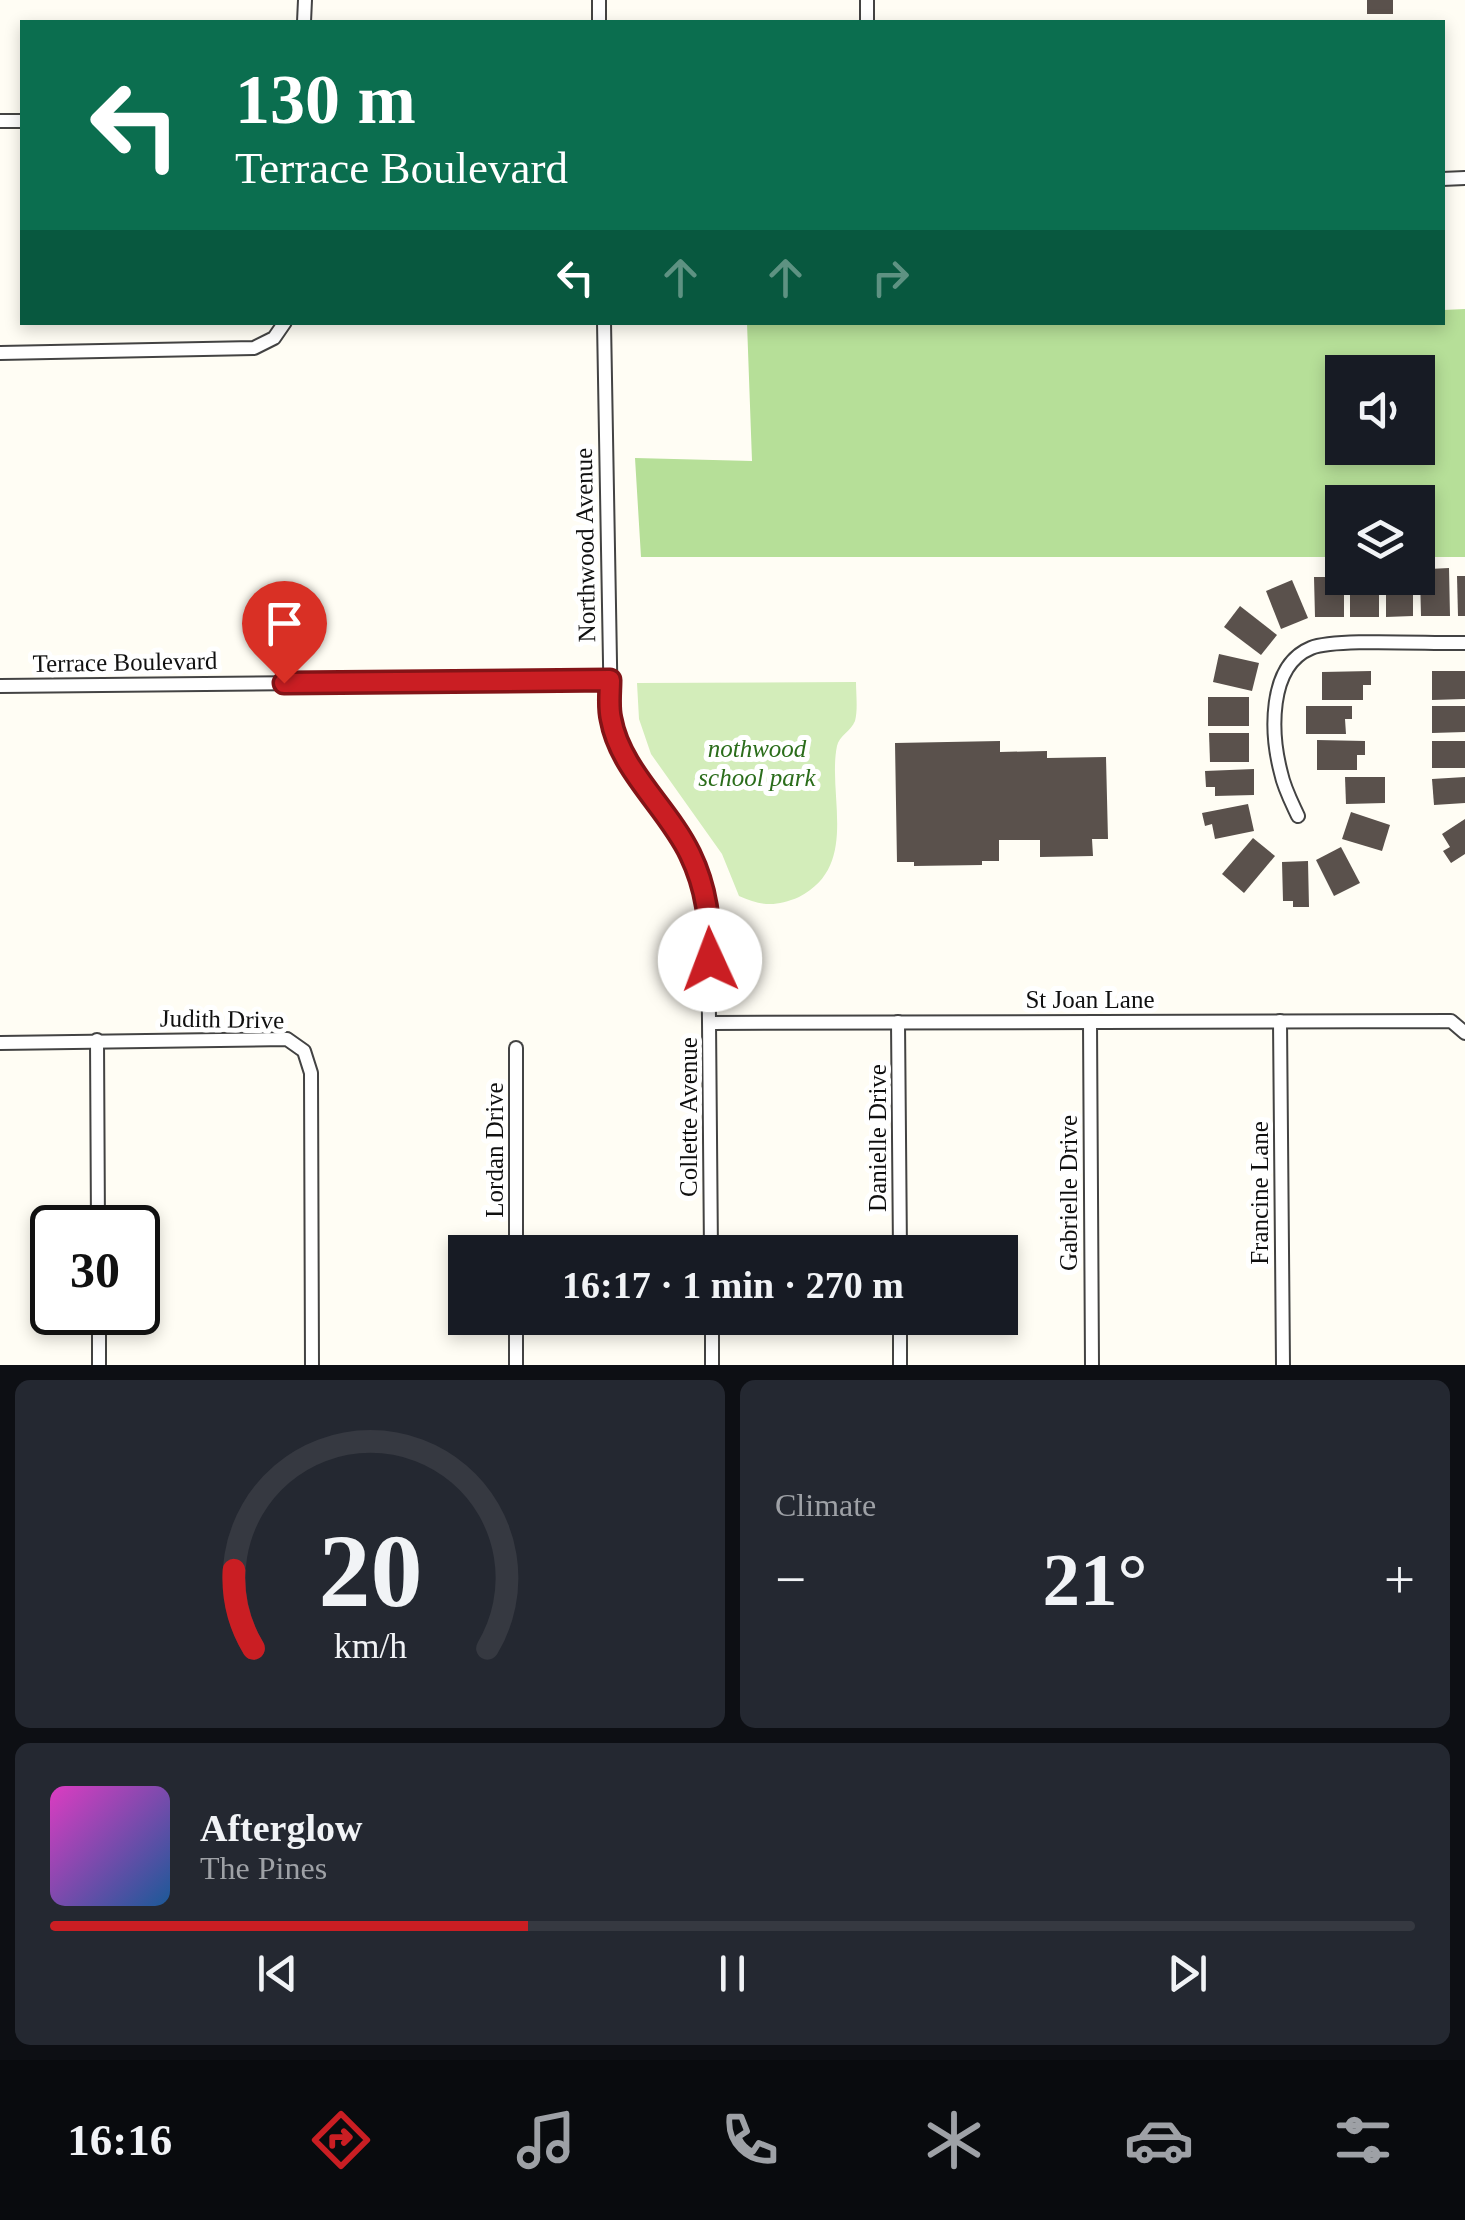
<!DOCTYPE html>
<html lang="en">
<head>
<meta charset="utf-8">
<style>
  body { margin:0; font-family:Georgia,serif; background:#242831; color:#f1f3f6; height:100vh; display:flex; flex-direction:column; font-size:38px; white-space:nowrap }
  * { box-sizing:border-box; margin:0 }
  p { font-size:32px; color:#9ea1a6 }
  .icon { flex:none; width:55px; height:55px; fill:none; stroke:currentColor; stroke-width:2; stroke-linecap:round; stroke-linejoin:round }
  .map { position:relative; height:1365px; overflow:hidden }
  .panel { display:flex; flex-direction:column; gap:15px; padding:15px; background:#0d0f14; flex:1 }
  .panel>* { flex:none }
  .top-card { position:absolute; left:20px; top:20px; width:1425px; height:305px; border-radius:0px; box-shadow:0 5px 15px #0003; background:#0b6e4f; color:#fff; overflow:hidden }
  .fabs { position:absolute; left:1325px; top:355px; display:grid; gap:20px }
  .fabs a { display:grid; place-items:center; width:110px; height:110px; border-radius:0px; background:#171b24; box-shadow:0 5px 15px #0003; font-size:50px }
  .speed { position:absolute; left:30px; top:1205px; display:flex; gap:20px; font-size:50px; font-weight:700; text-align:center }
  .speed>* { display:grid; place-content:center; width:130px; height:130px; border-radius:50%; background:#171b24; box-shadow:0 5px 15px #0003; line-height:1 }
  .speed .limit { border:5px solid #111; border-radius:15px; background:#fff; color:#111 }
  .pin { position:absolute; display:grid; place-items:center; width:85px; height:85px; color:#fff; margin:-102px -42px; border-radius:50% 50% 50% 0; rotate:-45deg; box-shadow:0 0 10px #0007 }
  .pin .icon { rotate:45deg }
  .me { position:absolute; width:110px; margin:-55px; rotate:358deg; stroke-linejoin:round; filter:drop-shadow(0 0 8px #0008) }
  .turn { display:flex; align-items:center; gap:35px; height:210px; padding:0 50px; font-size:45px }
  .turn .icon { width:130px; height:130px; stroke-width:2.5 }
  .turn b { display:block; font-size:70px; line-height:85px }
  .lanes { display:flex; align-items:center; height:95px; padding:0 50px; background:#0003; justify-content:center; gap:50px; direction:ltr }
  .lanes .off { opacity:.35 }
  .big { font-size:75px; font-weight:600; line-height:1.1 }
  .panel .widget { flex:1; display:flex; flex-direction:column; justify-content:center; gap:15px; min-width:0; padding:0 35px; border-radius:15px; background:#242831 }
  .panel .dial { align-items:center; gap:0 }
  .dial svg { height:260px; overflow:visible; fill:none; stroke:#363941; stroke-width:7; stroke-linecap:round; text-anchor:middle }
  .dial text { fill:#f1f3f6; stroke:none }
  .song { display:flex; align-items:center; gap:30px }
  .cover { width:120px; height:120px; border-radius:15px; background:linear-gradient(135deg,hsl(310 70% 55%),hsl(210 70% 35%)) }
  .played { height:10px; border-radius:5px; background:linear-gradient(90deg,#ca1e23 35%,#363941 35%) }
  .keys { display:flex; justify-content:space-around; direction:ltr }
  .heat { display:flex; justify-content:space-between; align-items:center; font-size:55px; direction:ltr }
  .panel .tiles { flex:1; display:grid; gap:15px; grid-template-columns:1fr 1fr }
  .widget:last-child { grid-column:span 2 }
  .trip { position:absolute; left:448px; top:1235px; width:570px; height:100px; border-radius:0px; background:#171b24; box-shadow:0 5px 15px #0003; font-weight:600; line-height:100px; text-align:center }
  .tab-bar { display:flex; height:160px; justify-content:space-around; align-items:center; background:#090b0e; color:#9ea1a6 }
  .tab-bar .icon { width:70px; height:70px }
  .tab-bar .active { color:#ca1e23 }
  .tab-bar b { font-size:45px; color:#f1f3f6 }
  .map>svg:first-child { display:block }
  .green { fill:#d3edba }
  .forest { fill:#b6df98; fill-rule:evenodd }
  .building { fill:#5a514c }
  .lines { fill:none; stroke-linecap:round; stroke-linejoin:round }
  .street-casing { stroke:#434343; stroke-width:16 }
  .street { stroke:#fff; stroke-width:12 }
  .route-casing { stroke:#831417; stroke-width:25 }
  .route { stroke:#ca1e23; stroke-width:18 }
  .labels { text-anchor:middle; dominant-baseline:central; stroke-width:10; stroke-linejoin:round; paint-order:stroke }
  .street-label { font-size:25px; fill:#101010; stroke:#fff }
  .park-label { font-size:25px; font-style:italic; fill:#2b6d1b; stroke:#fff }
</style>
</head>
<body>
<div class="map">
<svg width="1465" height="1365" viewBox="0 0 1465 1365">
  <rect width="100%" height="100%" fill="#fffdf4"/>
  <path class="green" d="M856,682c0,11 2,28 -1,39 -4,10 -16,15 -18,25 -10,49 23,120 -38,151 -23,10 -38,9 -60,-1l-17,-42 -71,-100 -12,-35 -2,-36z"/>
  <path class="forest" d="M1465,309v248h-47v-55h-76v55h-701l-6,-99 117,3 -5,-138 695,-1 1,-12zM1342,372h76v76h-76z"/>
  <g class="building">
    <rect x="1367" y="0" width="26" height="14"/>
    <polygon points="1449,568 1450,616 1421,616 1420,576 1429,576 1429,569"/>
    <polygon points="1327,569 1338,569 1338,577 1344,578 1344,617 1315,617 1314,577 1327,577"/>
    <polygon points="1457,576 1465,576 1465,616 1458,616"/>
    <rect x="1350" y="578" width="29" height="39"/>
    <polygon points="1386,578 1413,578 1413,616 1386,617"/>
    <polygon points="1292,580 1308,618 1281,629 1266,591"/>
    <polygon points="1240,606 1277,635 1261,655 1224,627"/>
    <polygon points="1219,654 1259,663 1252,691 1213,682"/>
    <polygon points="1371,671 1371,685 1363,685 1363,700 1322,700 1322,672"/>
    <polygon points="1432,671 1465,671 1465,699 1432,700"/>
    <rect x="1208" y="697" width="41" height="29"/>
    <polygon points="1306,706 1352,706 1352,719 1345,719 1346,734 1306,734"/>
    <polygon points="1432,706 1465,706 1465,732 1432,733"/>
    <polygon points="1209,733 1249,733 1249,762 1210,762"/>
    <polygon points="1317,740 1365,741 1365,755 1357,755 1357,770 1317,770"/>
    <polygon points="1000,741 1000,752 1047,751 1047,758 1106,757 1108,839 1092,839 1093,856 1040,857 1040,840 999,840 999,861 982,861 982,865 914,866 914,862 897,862 895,743"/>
    <rect x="1432" y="741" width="33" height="27"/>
    <polygon points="1254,769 1254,795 1215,796 1215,787 1206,787 1205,771"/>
    <polygon points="1345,777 1385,777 1385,803 1346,804"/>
    <polygon points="1465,777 1465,803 1434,805 1432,779"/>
    <polygon points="1248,804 1254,831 1215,839 1212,824 1205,826 1202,813"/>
    <polygon points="1351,812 1390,825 1382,851 1342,839"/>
    <polygon points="1465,819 1465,854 1451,863 1443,851 1450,847 1442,834"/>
    <polygon points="1253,838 1275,856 1244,893 1222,874"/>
    <polygon points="1341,847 1360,883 1334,896 1316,860"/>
    <polygon points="1308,861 1309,907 1293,907 1293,901 1283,901 1282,862"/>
  </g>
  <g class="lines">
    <defs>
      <g id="street">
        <polyline points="599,0 599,22"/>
        <polyline points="867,0 867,22"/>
        <polyline points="304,22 305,0"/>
        <polyline points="0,121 22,121"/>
        <polyline points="1442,179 1465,178"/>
        <polyline points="604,322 611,719 628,761 689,852 708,907 711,1252"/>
        <polyline points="0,353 254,348 274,338 285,322"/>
        <polyline points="0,686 610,680"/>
        <path d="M1298,816c-6,-13 -14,-28 -17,-43 -10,-38 -14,-107 30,-125 25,-10 121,-4 154,-5"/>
        <polyline points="1280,1021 1283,1365"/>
        <polyline points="898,1022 900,1252"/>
        <polyline points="1090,1022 1092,1365"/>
        <polyline points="710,1023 1451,1021 1465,1033"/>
        <polyline points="97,1040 98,1228"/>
        <polyline points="0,1043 287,1039 304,1051 311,1073 312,1365"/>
        <polyline points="516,1252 516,1048"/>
        <polyline points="99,1312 99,1365"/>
        <polyline points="712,1318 712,1365"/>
        <polyline points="900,1318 900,1365"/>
        <polyline points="516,1365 516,1318"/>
      </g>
    </defs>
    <use href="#street" class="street-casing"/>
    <use href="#street" class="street"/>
  </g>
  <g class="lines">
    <defs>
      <path id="route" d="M284,683l326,-3c0,12 -2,27 1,39 9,51 57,89 79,135 17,35 20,68 20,106"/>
    </defs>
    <use href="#route" class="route-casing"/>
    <use href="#route" class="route"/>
  </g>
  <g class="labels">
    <g class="street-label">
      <text transform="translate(585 545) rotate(-91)">Northwood Avenue</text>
      <text transform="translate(125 662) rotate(-1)">Terrace Boulevard</text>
      <text x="1090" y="999">St Joan Lane</text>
      <text transform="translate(222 1019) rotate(1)">Judith Drive</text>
      <text transform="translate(688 1117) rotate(-90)">Collette Avenue</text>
      <text transform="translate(877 1138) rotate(-90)">Danielle Drive</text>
      <text transform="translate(494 1150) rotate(-90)">Lordan Drive</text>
      <text transform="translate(1068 1193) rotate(-90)">Gabrielle Drive</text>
      <text transform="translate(1259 1193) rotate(-90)">Francine Lane</text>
    </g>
    <g class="park-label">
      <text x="757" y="748">nothwood<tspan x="757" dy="29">school park</tspan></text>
    </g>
  </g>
</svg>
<div class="fabs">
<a><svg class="icon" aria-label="sound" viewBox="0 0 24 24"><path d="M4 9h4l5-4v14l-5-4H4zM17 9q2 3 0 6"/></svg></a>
<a><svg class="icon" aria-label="layers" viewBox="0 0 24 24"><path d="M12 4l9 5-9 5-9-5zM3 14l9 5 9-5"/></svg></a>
</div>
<div class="speed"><div class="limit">30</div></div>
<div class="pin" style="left:284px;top:683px;background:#d93025"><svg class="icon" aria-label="arrive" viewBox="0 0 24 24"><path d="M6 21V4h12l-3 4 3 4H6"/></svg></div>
<svg class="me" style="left:710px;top:960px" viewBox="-20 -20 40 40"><circle r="19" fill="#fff"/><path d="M0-13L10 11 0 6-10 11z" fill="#ca1e23"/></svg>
<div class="trip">16:17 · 1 min · 270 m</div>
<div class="top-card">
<div class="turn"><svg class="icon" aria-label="left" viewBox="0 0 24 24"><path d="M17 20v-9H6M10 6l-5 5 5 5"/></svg><div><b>130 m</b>Terrace Boulevard</div></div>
<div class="lanes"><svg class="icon" aria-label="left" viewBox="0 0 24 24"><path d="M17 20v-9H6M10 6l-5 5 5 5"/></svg><svg class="icon off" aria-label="ahead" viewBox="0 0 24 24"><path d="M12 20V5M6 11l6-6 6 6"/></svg><svg class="icon off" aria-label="ahead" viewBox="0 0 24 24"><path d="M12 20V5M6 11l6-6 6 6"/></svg><svg class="icon off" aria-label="right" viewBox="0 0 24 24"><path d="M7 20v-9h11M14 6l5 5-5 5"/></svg></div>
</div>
</div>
<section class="panel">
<div class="tiles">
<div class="widget dial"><svg viewBox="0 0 100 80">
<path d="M14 69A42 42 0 1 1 86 69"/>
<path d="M14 69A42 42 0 0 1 8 45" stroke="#ca1e23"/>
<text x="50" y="56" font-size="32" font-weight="700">20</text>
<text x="50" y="72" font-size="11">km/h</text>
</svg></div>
<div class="widget"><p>Climate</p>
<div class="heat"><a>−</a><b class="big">21°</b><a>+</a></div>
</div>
<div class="widget">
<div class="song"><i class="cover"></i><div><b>Afterglow</b><p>The Pines</p></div></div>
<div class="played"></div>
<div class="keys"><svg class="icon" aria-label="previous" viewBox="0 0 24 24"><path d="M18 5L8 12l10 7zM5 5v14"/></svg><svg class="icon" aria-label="pause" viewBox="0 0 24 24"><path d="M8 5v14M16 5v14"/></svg><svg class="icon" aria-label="next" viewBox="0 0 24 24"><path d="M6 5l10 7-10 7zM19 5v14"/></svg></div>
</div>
</div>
</section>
<nav class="tab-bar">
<b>16:16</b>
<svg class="icon active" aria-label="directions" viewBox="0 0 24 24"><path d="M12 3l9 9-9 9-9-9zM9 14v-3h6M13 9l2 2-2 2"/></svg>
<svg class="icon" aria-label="music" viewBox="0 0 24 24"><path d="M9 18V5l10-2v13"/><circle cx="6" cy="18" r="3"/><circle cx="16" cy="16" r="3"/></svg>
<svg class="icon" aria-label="phone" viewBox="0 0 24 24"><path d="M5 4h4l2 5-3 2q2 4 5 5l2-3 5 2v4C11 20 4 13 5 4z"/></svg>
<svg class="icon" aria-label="climate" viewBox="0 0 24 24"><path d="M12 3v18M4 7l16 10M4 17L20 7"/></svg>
<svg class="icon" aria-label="car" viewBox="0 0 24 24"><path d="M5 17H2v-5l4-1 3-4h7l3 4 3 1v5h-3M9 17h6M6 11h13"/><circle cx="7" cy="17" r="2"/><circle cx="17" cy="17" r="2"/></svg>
<svg class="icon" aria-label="filters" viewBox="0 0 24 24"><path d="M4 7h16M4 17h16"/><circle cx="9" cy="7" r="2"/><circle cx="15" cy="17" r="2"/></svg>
</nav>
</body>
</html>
